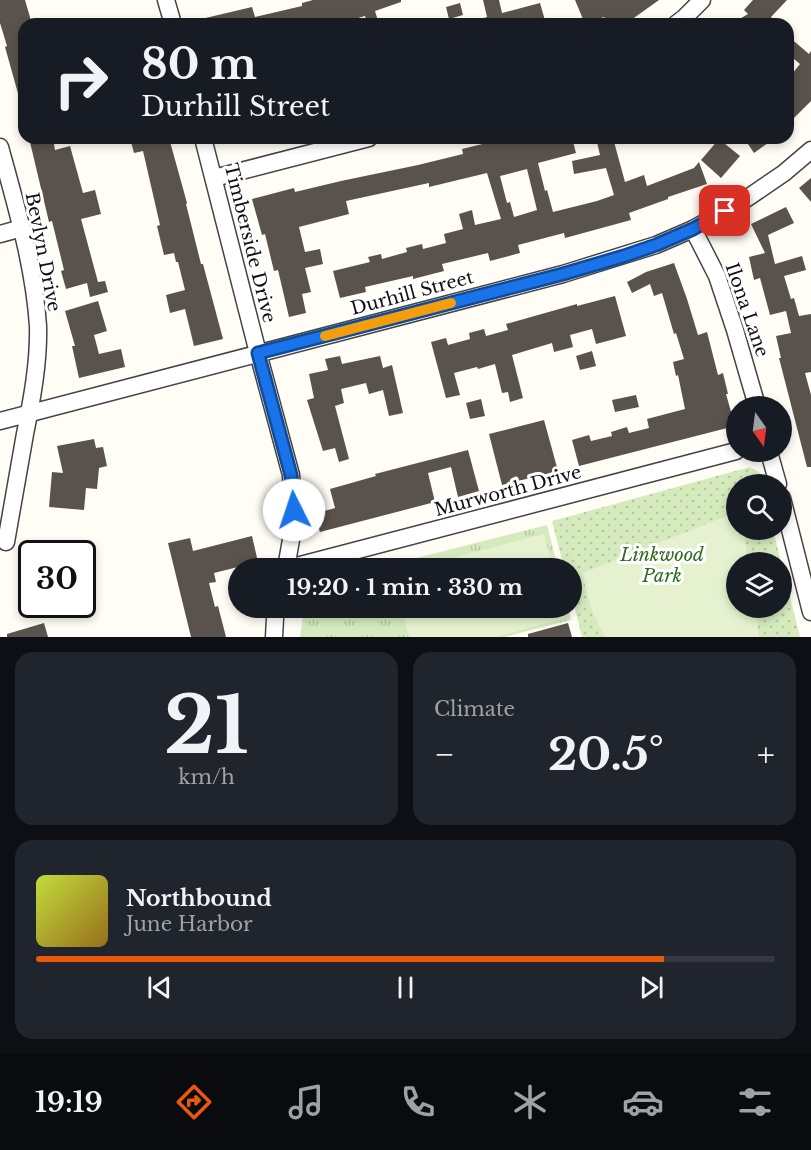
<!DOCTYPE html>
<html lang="en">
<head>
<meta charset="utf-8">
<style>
  body { margin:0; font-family:"Libre Baskerville",serif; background:#20242c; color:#f1f3f6; height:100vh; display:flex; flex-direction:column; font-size:22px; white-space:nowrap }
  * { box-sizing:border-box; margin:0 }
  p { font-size:20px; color:#9ea1a6 }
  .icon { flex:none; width:33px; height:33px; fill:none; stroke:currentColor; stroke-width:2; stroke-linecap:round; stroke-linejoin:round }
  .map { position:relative; height:637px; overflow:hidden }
  .panel { display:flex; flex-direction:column; gap:15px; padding:15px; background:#0d0f14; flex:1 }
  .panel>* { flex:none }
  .banner { position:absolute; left:18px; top:18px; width:776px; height:126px; border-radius:18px; box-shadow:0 3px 9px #0003; background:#171b24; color:#f1f3f6; overflow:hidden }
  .needle { width:39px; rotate:166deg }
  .tools { position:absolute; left:726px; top:396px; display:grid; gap:12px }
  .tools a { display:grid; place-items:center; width:66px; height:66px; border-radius:50%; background:#171b24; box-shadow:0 3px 9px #0003; font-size:30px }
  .speed { position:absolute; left:18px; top:540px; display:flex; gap:12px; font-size:30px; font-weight:700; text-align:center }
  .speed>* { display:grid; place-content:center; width:78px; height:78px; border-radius:50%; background:#171b24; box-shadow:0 3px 9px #0003; line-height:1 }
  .speed .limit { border:3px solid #111; border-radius:9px; background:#fff; color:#111 }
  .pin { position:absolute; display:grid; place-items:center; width:51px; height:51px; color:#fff; margin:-26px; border-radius:12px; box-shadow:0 3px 9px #0006 }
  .me { position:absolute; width:66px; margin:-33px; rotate:356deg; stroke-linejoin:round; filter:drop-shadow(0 0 4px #0008) }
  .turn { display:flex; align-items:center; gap:21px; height:126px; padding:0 24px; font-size:27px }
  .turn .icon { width:78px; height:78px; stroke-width:2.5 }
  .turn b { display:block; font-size:42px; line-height:51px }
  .big { font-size:45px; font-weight:800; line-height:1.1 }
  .panel .card { flex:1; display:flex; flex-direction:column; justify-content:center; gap:9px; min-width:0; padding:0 21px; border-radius:18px; background:#20242c }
  .panel .dial { align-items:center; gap:0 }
  .dial b { font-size:78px; line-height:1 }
  .song { display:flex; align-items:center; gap:18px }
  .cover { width:72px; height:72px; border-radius:9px; background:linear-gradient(135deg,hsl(70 70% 55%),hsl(40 70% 35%)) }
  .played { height:6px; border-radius:3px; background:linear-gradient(90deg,#ea580c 85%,#363941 85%) }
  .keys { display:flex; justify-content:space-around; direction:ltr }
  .heat { display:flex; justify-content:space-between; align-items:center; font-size:33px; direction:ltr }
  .panel .tiles { flex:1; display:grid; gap:15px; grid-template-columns:1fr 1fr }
  .card:last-child { grid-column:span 2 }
  .trip { position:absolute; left:228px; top:558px; width:354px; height:60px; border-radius:30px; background:#171b24; box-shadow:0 3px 9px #0003; font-weight:800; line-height:60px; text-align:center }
  .dock { display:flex; height:96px; justify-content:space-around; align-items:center; background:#090b0e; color:#9ea1a6 }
  .dock .icon { width:42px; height:42px }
  .dock .on { color:#ea580c }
  .dock b { font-size:27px; color:#f1f3f6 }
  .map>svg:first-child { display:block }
  .grass { fill:url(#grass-tufts) }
  .park { fill:url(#park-dots); fill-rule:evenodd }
  .pitch { fill:#e6f2cf }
  .building { fill:#5a524d; fill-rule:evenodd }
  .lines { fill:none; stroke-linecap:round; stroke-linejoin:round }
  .minor-casing { stroke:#444; stroke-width:19 }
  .minor { stroke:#fff; stroke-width:16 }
  .route-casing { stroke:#114b97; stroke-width:15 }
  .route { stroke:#1a73e8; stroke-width:10 }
  .slow { stroke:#f59e0b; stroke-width:10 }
  .labels { text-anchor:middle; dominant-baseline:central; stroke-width:6; stroke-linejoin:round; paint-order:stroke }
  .street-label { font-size:18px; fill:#111; stroke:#fff }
  .park-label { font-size:18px; font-style:italic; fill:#2f6b1f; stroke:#fff }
</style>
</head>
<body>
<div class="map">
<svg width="811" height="637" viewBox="0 0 811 637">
  <defs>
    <pattern id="grass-tufts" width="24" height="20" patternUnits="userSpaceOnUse" patternTransform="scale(1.5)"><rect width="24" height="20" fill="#d5ebbd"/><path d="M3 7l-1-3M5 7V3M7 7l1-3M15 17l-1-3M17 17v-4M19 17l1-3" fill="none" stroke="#b6c8a1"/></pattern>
    <pattern id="park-dots" width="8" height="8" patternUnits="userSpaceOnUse" patternTransform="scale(1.5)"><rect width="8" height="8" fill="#d5ebbd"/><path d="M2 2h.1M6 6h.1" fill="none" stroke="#b6c8a1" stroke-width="1.8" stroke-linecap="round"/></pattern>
  </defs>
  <rect width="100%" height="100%" fill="#fffdf5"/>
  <g class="grass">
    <polygon points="547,525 558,568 377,568"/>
    <polygon points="304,608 568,608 571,620 504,637 300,637"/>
  </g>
  <path class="park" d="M750,467l9,5 3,12h-26v46h37l27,107h-218l-10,-40v-29h-8l-12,-47zM736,562h46v46h-46z"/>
  <g class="pitch">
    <path d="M729,515l7,5v10h8l4,32h-12v46h19l4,29h-154c-12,-20 -19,-41 -22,-64z"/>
    <polygon points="544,534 553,568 414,568"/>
    <polygon points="401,608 563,608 566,618 495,637 409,637"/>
  </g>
  <g class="building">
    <polygon points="0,0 25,0 32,24 24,24 24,103 21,104 5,47 7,46 0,23"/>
    <polygon points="313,0 401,0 401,2 375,11 379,24 367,24 365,16 338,24 197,24 197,20 252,7 255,17 302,6 302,3"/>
    <polygon points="483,0 499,0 502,13 540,3 546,24 475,24 475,21 487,17"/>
    <polygon points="575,0 659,0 631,20 630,19 617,24 607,24 604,17 585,24"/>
    <polygon points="753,0 787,0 771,17 779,24 731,24 748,14 744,10"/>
    <polygon points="460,3 463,15 449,19 446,7"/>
    <polygon points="788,36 809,54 811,51 811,101 788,124 788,79 800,64 788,54"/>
    <polygon points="29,138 53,138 55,150 70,146 83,193 95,190 101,214 81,219 98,282 105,281 108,292 90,297 87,283 66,289 61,271 64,270 52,221 49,222"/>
    <polygon points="130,138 169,138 187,203 186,204 201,264 203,264 223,339 194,346 185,309 170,313 166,295 185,290 178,262 176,262 174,253 164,255 157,226 160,225 143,151 134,153"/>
    <path d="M498,138h74l4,15 -38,10 7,28 2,-1 6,22 44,-11 17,-6 -8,-27 -32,6 -2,-13 28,-6 -4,-17h17l12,44 19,-7 3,11 47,-18 5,-6 8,22 -39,13v2l-39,14 2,7 -66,18 -1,-5 -46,12 2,8 -30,8 -2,-8 -46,11 2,7 -31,8v-3l-48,11 1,5 -26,6 -7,-27 37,-9 -2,-5 13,-3 1,5 25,-7 -1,-4 16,-4 1,5 23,-6 -2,-9 19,-5 -4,-15 13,-4 3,15 26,-6 -14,-46 -58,14v-4l-83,18 3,13 -50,13 6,25 15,-3 3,15 -18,4 6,24 -9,2 4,19 -17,4 -11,-47 -4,1 -9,-37 -3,1 -10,-36 42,-11 1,4 46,-11 77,-16 45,-11 -1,-5 37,-9zM527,169l10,41 -23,7 -4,-15 -3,1 -7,-27z"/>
    <polygon points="744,138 775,138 754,153"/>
    <polygon points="719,139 740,156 721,178 701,160"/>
    <polygon points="811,178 811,202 799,188"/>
    <polygon points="786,207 794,223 768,235 775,264 802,256 806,270 784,276 791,299 794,298 799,316 811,314 811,372 805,373 811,395 811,467 807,467 779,358 781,358 776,336 791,333 786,311 770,315 760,278 754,280 749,257 765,253 751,224"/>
    <polygon points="674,263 687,299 698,335 707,332 718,375 723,373 728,394 726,394 735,426 579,466 572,440 589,435 591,441 612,436 611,432 627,427 629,433 649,428 647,419 685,409 678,375 676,376 673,362 684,359 676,333 674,334 662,293 654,296 650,284 632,293 627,282 646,272"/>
    <polygon points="615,296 626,336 596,344 592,329 570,335 573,347 554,352 552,343 512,355 523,398 510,402 508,392 502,393 495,364 478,369 477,367 454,373 460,395 446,398 431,342 446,338 448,345 470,339 469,333 484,329 486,336 508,330 506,324 577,304 577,306"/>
    <polygon points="98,301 107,331 94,335 99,354 121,349 125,367 79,378 72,346 75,346 65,311"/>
    <polygon points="592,351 596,366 580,370 576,356"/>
    <polygon points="340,356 342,364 380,356 383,368 392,365 403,413 389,416 383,390 369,394 366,383 341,389 344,403 335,406 349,459 339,462 335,448 323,451 307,400 314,398 309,374 328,370 325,359"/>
    <polygon points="636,395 639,407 615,412 612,400"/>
    <polygon points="481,399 485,416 470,419 466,403"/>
    <polygon points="544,420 558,471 502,485 489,434"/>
    <polygon points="94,439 96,448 103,447 107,466 99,468 97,489 86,488 84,510 49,507 52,472 63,473 57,446"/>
    <polygon points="468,450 479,491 458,497 451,467 428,473 435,502 320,532 314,514 335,508 330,489 376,476 375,474"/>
    <polygon points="252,536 258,562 214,573 216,582 209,583 215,607 218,606 226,637 191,637 168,543 190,538 193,551"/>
    <polygon points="44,623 48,637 7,637 7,634"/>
    <polygon points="568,623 572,637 528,637 528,634"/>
  </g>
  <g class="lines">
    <defs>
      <g id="minor">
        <polyline points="166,0 173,24"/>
        <polyline points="676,24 684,18 702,0"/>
        <polyline points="203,138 258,353 291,475 294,523 286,568"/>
        <path d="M0,147c16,59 34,118 38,179 1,36 -6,73 -13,108 -6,36 -13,72 -19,108"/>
        <polyline points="214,178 369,138"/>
        <polyline points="693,229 717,276 735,330 757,406"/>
        <polyline points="0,234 22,228"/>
        <polyline points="0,421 563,274 656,245 693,229 740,203 784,173 811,150"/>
        <polyline points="769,452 778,484"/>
        <polyline points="782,498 811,612"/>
        <polyline points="289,568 736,451"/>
        <polyline points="274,637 275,618 277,608"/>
      </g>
    </defs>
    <use href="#minor" class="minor-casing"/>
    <use href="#minor" class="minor"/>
  </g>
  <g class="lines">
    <defs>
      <polyline id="route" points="294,510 291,475 258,353 563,274 624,256 656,245 693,229 725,211"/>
    </defs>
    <use href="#route" class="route-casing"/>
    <use href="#route" class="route"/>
    <polyline class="slow" points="325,336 451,303"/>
  </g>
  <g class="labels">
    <g class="street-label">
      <text transform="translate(250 243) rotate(76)">Timberside Drive</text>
      <text transform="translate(43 252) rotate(79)">Bevlyn Drive</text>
      <text transform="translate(412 293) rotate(-15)">Durhill Street</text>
      <text transform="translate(747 310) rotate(71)">Ilona Lane</text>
      <text transform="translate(508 491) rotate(-15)">Murworth Drive</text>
    </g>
    <g class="park-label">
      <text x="662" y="555">Linkwood<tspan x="662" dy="21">Park</tspan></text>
    </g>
  </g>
</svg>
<div class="tools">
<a><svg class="needle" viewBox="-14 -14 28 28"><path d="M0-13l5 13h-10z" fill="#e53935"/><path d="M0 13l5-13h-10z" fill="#9ea1a6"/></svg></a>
<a><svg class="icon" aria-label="search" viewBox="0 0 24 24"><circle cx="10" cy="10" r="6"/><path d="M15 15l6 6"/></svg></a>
<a><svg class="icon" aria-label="layers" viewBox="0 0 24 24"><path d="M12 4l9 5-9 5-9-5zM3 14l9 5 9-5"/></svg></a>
</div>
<div class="speed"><div class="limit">30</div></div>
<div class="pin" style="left:725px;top:211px;background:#d93025"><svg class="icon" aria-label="arrive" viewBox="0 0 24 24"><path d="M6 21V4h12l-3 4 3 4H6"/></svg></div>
<svg class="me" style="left:294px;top:510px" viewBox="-20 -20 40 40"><circle r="19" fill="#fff"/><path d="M0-13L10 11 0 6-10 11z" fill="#1a73e8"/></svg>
<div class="trip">19:20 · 1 min · 330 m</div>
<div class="banner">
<div class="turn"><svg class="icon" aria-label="right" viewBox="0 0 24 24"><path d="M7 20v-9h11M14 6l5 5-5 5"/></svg><div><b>80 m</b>Durhill Street</div></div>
</div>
</div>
<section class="panel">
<div class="tiles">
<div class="card dial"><b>21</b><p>km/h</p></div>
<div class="card"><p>Climate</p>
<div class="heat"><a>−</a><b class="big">20.5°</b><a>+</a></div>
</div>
<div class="card">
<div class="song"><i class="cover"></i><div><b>Northbound</b><p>June Harbor</p></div></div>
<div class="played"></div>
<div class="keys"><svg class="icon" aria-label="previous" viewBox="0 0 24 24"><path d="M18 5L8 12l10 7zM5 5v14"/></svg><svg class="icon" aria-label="pause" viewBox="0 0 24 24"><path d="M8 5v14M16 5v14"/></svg><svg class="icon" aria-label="next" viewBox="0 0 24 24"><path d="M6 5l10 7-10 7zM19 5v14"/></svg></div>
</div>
</div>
</section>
<nav class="dock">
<b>19:19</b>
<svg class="icon on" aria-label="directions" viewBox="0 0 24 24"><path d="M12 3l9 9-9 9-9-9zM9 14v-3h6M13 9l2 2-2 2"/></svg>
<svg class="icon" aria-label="music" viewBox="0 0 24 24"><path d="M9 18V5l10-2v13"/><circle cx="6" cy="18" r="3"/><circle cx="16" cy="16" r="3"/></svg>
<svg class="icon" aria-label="phone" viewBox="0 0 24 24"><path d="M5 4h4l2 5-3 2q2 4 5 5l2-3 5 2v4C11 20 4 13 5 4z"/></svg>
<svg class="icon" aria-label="climate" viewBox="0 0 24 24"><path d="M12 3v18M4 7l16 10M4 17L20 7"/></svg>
<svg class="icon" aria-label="car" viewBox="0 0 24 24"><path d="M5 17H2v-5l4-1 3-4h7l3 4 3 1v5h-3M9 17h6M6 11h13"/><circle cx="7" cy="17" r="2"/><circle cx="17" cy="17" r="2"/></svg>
<svg class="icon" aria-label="filters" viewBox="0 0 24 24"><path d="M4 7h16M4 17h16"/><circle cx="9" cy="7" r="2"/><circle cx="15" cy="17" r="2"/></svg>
</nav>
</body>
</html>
